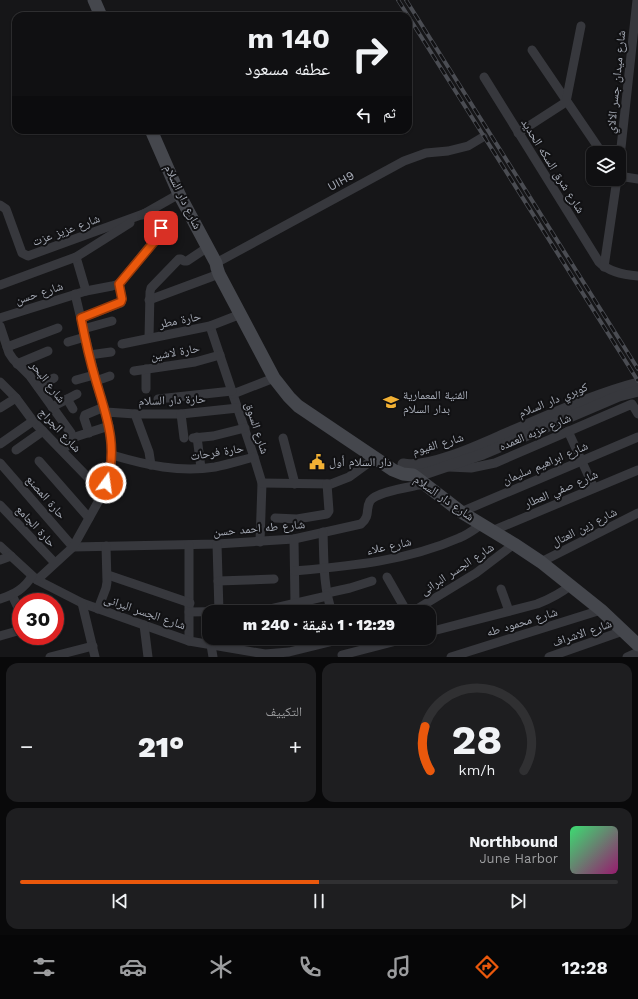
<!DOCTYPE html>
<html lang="ar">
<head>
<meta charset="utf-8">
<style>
  body { margin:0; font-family:"Work Sans","Noto Naskh Arabic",sans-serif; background:#1e1e20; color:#f1f3f6; direction:rtl; height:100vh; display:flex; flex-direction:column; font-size:15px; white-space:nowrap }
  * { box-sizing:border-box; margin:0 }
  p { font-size:13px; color:#9c9d9f }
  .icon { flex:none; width:22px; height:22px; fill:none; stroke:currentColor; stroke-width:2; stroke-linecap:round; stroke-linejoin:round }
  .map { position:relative; height:657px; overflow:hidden; direction:ltr }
  .drawer { display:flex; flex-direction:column; gap:6px; padding:6px; background:#09090a; flex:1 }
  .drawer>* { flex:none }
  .hud { position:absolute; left:12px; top:12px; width:400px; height:122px; border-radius:12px; box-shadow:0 1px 3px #0004,0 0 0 1px #303032; direction:rtl; background:#101012; color:#f1f3f6; overflow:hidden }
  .fabs { position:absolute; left:586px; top:146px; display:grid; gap:8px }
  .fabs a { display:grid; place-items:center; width:40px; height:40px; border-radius:8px; background:#101012; box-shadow:0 1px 3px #0004,0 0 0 1px #303032; font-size:20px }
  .speed { position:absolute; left:12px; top:593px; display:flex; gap:8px; font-size:20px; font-weight:700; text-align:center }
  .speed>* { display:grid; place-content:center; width:52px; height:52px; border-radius:50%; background:#101012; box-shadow:0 1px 3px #0004,0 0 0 1px #303032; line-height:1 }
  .speed .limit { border:6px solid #d22; background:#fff; color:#111 }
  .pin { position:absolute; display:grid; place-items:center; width:34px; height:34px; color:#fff; margin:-17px; border-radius:8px; box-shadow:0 2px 6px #0006 }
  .me { position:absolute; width:44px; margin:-22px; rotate:14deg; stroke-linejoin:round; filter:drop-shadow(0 0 3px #0008) }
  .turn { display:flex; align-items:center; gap:14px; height:84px; padding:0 16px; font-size:18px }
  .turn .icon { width:52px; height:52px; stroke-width:2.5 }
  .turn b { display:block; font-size:28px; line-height:34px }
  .then { display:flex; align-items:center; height:38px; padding:0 16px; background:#0003; gap:8px; font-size:15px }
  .big { font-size:30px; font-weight:800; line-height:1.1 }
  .drawer .card { flex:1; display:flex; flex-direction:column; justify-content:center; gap:6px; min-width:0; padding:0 14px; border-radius:12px; background:#1e1e20 }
  .drawer .dial { align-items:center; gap:0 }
  .dial svg { height:104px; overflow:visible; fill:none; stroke:#303032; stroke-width:7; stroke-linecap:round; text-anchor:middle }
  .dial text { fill:#f1f3f6; stroke:none }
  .song { display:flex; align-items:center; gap:12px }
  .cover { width:48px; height:48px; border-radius:6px; background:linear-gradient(135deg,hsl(140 70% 55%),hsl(320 70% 35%)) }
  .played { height:4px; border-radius:2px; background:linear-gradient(90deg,#ea580c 50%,#303032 50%) }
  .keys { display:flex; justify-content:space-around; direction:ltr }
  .heat { display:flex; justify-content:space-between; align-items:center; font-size:22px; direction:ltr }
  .drawer .tiles { flex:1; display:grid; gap:6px; grid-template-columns:1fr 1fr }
  .card:last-child { grid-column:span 2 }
  .trip { position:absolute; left:202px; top:605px; width:234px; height:40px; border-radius:12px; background:#101012; box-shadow:0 1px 3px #0004,0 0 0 1px #303032; font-weight:800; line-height:40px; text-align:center; direction:rtl }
  .tabs { display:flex; height:64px; justify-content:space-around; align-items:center; background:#060607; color:#9c9d9f }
  .tabs .icon { width:28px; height:28px }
  .tabs .active { color:#ea580c }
  .tabs b { font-size:18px; color:#f1f3f6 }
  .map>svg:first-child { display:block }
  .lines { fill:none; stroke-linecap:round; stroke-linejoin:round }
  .minor { stroke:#37383d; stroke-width:9 }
  .tertiary { stroke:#37383d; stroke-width:11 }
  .secondary { stroke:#45474d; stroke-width:13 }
  .rail-casing { stroke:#4a4c52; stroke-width:4 }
  .rail { stroke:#111113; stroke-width:2.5; stroke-dasharray:8; stroke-linecap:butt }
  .route-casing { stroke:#983908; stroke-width:10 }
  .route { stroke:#ea580c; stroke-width:7 }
  .labels { text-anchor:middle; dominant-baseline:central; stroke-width:4; stroke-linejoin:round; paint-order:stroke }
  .street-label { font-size:12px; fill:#a8adb8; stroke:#111113 }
  .poi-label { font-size:12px; fill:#a8adb8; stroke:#111113; text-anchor:start }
</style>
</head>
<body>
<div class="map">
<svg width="638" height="657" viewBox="0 0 638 657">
  <rect width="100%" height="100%" fill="#161618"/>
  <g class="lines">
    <g class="minor">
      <polyline points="532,50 602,153"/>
      <path d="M484,77l115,185c10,10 25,13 39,14"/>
      <polyline points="518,133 566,102 581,26"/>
      <polyline points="619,166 637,0"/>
      <polyline points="619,176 638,179"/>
      <polyline points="0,205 6,209 22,253 28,256 146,213 161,229 161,232 119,284 112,286 86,291 0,318"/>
      <polyline points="142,215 179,194"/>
      <polyline points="76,257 86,291"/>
      <polyline points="216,263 404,161 426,153 448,151 468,146 483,137"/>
      <polyline points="604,267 617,179"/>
      <polyline points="0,285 76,257 130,223"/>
      <polyline points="149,300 219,274"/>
      <polyline points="81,318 121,303 122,299 119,284"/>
      <path d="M0,326l9,27 4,6 17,17 41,57c2,9 -3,12 -9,17"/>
      <polyline points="210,326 254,457 262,483 260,542"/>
      <polyline points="83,329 112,321"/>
      <polyline points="149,338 150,292 151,288 179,259 181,259 184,261 187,261 208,247"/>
      <polyline points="68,342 85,337"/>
      <polyline points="122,344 210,326 241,314"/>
      <polyline points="7,347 58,328"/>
      <polyline points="89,355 111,352"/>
      <polyline points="17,364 48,351"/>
      <polyline points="146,369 146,389"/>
      <polyline points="134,371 195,362 220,355"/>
      <polyline points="76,380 94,375"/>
      <polyline points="96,381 110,376"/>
      <polyline points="0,382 16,398 33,421 103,493"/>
      <polyline points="38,387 54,378"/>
      <polyline points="233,394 274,378"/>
      <polyline points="67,399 73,409"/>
      <polyline points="158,399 232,391"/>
      <polyline points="52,407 77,394"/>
      <polyline points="0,408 16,398"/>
      <polyline points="106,412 135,414 181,414 238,408"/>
      <polyline points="135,414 149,452 151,465"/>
      <polyline points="181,414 184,438"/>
      <polyline points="568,431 594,488"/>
      <polyline points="89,433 84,418 85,415 104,407"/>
      <polyline points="197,437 201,468"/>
      <polyline points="72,438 109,426"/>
      <polyline points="193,438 213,436 245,428"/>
      <polyline points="283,438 295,484"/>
      <polyline points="0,444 33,421"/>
      <polyline points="16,450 43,431"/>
      <path d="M112,455c34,10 68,18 103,12 14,-3 27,-7 39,-10"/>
      <polyline points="39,461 89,518"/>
      <path d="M0,463l73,84 144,-3 77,-5 67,-15c10,-9 4,-14 9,-23 7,-10 42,-14 54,-17"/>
      <polyline points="449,467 471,468 495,463 632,404 638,414"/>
      <polyline points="262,483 331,484 349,477 375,458"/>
      <polyline points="0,505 55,563"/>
      <polyline points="461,512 638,437"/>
      <polyline points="275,518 297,519 327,514 329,511 327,484"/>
      <polyline points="492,531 638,470"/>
      <path d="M323,532c1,27 0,55 9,80"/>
      <polyline points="294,539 295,604"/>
      <polyline points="217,544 219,612"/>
      <polyline points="189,545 189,641"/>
      <polyline points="0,546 37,580 82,603 189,641 265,654 289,652 346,638"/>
      <polyline points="0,560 11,556"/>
      <polyline points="541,562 638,513"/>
      <path d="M295,571c55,-5 112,-10 164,-33 8,-3 16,-9 23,-14"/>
      <polyline points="108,575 190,603"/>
      <polyline points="387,577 407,612"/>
      <polyline points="37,580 73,547 103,493 110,474 112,455 109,426 96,381 75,294"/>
      <polyline points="218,581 274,579"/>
      <polyline points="501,589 509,611"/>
      <polyline points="327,593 350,588 372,581"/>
      <polyline points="12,595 21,614"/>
      <path d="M0,599c15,-5 24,-10 32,-23"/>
      <polyline points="82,603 95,657"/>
      <polyline points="98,609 106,588 107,582 106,546"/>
      <polyline points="189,612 252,611 266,610 327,596"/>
      <polyline points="412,612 476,573 514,544"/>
      <polyline points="144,625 148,657"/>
      <path d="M429,632l108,-28c13,-5 23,-10 34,-19"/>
      <polyline points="0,636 21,630"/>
      <polyline points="32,639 41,636"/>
      <polyline points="211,645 213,657"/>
      <polyline points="342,655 408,638"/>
      <polyline points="50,657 93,646"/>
      <polyline points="451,657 601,610"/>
      <polyline points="549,657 623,631"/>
      <polyline points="627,657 638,652"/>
    </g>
    <g class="tertiary">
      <path d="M403,464c26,5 77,-19 102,-30 44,-18 87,-39 133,-51"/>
      <polyline points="413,475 424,474 483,454 619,396 638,391"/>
    </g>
    <g class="secondary">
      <polyline points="94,0 101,16"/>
      <polyline points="151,130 179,194 216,263 217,268 219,274 274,378 289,397 298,406 393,470 403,474 413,475 461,512 514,544 541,562 601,610 638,645"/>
    </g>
    <defs>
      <g id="rail">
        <polyline points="398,0 638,381"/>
        <polyline points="406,0 638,369"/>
      </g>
    </defs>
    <use href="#rail" class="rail-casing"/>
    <use href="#rail" class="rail"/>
  </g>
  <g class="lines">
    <defs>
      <path id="route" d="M106,483c13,-35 0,-68 -10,-102 -6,-20 -11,-42 -15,-63l40,-16 1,-3 -3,-15 40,-48 2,-4v-4"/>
    </defs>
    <use href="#route" class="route-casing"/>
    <use href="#route" class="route"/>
  </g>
  <defs>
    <symbol id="school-bare" viewBox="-9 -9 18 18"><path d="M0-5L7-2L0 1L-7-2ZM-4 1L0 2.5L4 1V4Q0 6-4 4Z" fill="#f2b134" stroke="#111113" stroke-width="2.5" paint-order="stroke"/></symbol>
    <symbol id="civic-bare" viewBox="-9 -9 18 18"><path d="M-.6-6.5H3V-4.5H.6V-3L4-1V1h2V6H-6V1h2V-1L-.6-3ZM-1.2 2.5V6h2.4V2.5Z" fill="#f2b134" stroke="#111113" stroke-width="2.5" paint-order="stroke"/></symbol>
  </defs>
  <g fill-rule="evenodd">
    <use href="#school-bare" x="380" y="391" width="22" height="22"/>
    <use href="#civic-bare" x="306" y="451" width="22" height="22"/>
  </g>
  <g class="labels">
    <g class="street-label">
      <text transform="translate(616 82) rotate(-84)">شارع ميدان جسر الالاي</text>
      <text transform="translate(553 166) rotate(58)">شارع شرق السكه الحديد</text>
      <text transform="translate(341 181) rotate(-29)">UIH9</text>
      <text transform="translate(183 197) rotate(64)">شارع دار السلام</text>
      <text transform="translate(66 230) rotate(-20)">شارع عزيز عزت</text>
      <text transform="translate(39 293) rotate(-18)">شارع حسن</text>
      <text transform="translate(180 320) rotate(-11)">حارة مطر</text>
      <text transform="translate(175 352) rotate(-10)">حارة لاشين</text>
      <text transform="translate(48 382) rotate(52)">شارع البحر</text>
      <text transform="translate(172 400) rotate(-2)">حارة دار السلام</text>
      <text transform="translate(553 400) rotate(-22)">كوبري دار السلام</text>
      <text transform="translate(257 428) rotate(72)">شارع السوق</text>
      <text transform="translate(60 430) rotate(47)">شارع الجراج</text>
      <text transform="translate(535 432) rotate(-23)">شارع عزبه العمده</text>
      <text transform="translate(438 444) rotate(-16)">شارع الفيوم</text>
      <text transform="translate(217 452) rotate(-9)">حارة فرحات</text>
      <text transform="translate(545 463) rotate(-23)">شارع ابراهيم سليمان</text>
      <text transform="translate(561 489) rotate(-23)">شارع صفي العطار</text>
      <text transform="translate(46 497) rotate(49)">حارة المصنع</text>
      <text transform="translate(444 498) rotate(35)">شارع دار السلام</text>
      <text transform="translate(36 526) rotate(47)">حارة الجامع</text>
      <text transform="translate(584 527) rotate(-27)">شارع زين العتال</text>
      <text transform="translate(259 528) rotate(-5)">شارع طه احمد حسن</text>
      <text transform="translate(389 546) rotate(-12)">شارع علاء</text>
      <text transform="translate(457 569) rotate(-33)">شارع الجسر البرانى</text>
      <text transform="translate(145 612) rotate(19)">شارع الجسر البرانى</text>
      <text transform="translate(522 622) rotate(-17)">شارع محمود طه</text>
      <text transform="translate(582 633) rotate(-19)">شارع الاشراف</text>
    </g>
    <g class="poi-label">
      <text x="403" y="395">الفنية المعمارية<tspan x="403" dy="14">بدار السلام</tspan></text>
      <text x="329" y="462">دار السلام أول</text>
    </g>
  </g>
</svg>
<div class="fabs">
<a><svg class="icon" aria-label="layers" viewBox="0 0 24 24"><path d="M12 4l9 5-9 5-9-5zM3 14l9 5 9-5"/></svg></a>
</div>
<div class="speed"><div class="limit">30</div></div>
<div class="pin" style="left:161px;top:228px;background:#d93025"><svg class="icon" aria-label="arrive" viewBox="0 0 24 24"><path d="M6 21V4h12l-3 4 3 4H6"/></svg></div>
<svg class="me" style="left:106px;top:483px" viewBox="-20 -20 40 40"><circle r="17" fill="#ea580c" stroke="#fff" stroke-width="3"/><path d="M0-11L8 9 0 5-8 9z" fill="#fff"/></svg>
<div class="trip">12:29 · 1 دقيقة · 240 m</div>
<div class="hud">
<div class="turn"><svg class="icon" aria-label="right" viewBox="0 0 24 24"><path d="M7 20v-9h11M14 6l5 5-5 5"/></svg><div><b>140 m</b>عطفه مسعود</div></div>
<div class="then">ثم<svg class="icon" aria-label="left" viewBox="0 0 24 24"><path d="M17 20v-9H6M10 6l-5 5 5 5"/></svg></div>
</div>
</div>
<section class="drawer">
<div class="tiles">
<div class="card dial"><svg viewBox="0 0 100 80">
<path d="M14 69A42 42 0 1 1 86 69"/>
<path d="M14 69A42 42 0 0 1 10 35" stroke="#ea580c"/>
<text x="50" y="56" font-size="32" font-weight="700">28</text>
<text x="50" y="72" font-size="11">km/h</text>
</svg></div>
<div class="card"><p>التكييف</p>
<div class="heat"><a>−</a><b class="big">21°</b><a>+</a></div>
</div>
<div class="card">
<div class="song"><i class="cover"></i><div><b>Northbound</b><p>June Harbor</p></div></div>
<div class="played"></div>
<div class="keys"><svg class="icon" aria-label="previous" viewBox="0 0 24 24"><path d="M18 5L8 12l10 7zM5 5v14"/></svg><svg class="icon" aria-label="pause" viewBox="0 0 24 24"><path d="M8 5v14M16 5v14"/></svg><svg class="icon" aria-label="next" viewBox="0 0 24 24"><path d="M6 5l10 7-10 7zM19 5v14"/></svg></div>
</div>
</div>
</section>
<nav class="tabs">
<b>12:28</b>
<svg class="icon active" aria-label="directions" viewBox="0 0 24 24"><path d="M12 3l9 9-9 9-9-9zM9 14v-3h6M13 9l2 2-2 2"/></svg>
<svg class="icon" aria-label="music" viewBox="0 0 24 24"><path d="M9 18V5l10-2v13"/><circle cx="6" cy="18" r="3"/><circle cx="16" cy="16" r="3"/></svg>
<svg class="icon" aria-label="phone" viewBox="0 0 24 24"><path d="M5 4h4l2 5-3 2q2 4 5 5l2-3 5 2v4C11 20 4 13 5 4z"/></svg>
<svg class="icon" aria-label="climate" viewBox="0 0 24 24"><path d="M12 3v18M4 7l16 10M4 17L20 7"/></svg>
<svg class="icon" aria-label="car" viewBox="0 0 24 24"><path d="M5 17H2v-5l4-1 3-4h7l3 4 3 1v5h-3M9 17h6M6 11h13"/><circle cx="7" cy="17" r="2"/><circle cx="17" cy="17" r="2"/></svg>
<svg class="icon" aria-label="filters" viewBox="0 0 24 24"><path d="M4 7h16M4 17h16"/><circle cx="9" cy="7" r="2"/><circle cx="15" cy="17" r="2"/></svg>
</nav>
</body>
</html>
